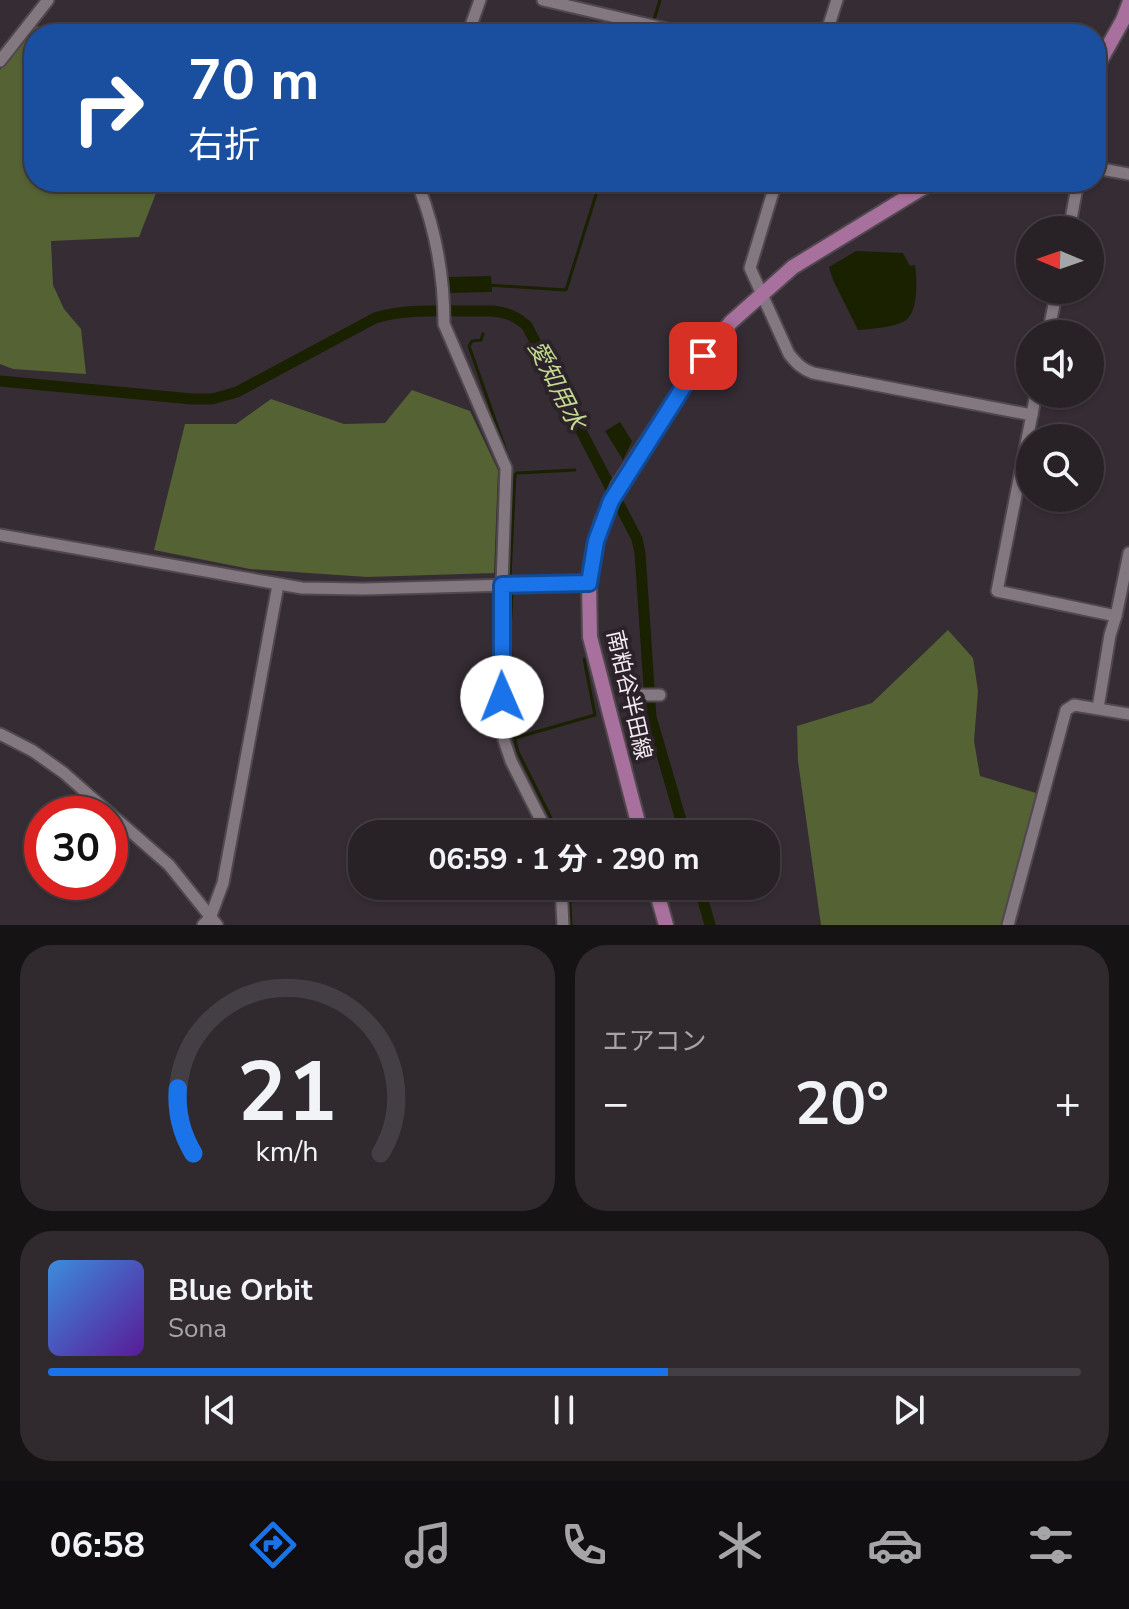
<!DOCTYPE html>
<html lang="ja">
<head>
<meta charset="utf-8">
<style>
  body { margin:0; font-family:"Nunito Sans","Noto Sans JP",sans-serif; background:#302a2f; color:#f1f3f6; height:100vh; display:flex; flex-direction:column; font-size:30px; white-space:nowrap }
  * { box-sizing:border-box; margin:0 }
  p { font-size:26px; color:#a5a4a7 }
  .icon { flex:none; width:44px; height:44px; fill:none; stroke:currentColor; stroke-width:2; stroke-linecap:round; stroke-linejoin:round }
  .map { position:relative; height:925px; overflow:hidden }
  .sheet { display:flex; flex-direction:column; gap:20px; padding:20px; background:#161315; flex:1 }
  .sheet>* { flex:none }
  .guide { position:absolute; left:24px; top:24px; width:1082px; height:168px; border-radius:32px; box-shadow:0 2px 6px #0004,0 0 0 2px #443f44; background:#1a4fa0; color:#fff; overflow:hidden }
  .needle { width:52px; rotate:272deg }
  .buttons { position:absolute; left:1016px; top:216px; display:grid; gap:16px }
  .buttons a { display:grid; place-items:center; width:88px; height:88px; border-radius:50%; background:#282227; box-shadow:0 2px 6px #0004,0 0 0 2px #443f44; font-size:40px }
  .speed { position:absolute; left:24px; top:796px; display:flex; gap:16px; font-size:40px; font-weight:700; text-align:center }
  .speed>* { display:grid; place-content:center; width:104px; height:104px; border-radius:50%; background:#282227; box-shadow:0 2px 6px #0004,0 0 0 2px #443f44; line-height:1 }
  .speed .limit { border:12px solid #d22; background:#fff; color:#111 }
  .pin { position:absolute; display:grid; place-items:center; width:68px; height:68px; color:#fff; margin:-34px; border-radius:16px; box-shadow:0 4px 12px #0006 }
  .me { position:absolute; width:88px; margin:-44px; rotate:359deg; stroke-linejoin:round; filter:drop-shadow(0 0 6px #0008) }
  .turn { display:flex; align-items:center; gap:28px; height:168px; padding:0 32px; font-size:36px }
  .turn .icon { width:104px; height:104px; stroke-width:2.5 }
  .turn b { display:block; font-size:56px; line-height:68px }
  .big { font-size:60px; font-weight:700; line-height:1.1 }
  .sheet .card { flex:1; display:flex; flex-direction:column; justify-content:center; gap:12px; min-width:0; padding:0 28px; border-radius:32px; background:#302a2f }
  .sheet .dial { align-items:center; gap:0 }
  .dial svg { height:208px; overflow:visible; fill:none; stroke:#443f44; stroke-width:7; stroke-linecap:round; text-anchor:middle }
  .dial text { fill:#f1f3f6; stroke:none }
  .song { display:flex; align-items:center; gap:24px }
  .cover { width:96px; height:96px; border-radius:12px; background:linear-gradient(135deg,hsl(210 70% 55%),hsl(270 70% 35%)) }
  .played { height:8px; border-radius:4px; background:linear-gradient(90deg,#1a73e8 60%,#443f44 60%) }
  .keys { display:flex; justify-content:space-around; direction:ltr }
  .heat { display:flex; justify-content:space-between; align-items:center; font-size:44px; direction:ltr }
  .sheet .tiles { flex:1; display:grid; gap:20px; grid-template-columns:1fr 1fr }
  .card:last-child { grid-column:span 2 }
  .trip { position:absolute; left:348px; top:820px; width:432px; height:80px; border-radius:32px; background:#282227; box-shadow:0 2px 6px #0004,0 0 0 2px #443f44; font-weight:700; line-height:80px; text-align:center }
  .dock { display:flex; height:128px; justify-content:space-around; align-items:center; background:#100e10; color:#a5a4a7 }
  .dock .icon { width:56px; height:56px }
  .dock .current { color:#1a73e8 }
  .dock b { font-size:36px; color:#f1f3f6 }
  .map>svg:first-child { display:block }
  .forest { fill:#556234 }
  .water { fill:#192100 }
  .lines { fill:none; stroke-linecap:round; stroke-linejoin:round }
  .stream { stroke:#192100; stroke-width:3 }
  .canal { stroke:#192100; stroke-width:11 }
  .minor-casing { stroke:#51484f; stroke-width:15 }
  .major-casing { stroke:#51484f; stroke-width:18 }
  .minor { stroke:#837780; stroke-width:11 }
  .major { stroke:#a8709d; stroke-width:14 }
  .route-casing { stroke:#114b97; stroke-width:20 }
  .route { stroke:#1a73e8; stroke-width:14 }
  .labels { text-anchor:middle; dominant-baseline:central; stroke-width:8; stroke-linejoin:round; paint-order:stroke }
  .street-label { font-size:22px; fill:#f2ebf0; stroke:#2c232a }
  .water-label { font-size:24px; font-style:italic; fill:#c4d990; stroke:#2c232a }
</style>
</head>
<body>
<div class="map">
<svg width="1129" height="925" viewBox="0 0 1129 925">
  <rect width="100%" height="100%" fill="#362d34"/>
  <g class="forest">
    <polygon points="30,25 78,34 34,34 34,182 149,182 158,188 139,237 51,241 53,285 64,309 81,329 86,374 13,369 0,364 0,70"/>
    <polygon points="412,390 470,411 498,470 494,573 367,577 250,569 154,550 185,424 236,424 271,399 344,424 385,423"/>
    <polygon points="948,630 973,658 978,691 974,741 980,776 1036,793 1003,925 821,925 798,761 797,726 872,703"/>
  </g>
  <g class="water">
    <path d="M856,251l47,2 7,13 5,-1c2,14 3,41 -6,52 -6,10 -39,12 -51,13l-25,-50 -4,-13z"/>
    <polygon points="491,276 492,292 450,293 449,277"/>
    <polygon points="620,422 632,441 623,460 605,431"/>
  </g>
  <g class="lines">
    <g class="stream">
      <polyline points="653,23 660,0"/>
      <polyline points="488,285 566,290 600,182"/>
      <polyline points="483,334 481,340 472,341 469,346 509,460"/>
      <polyline points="510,577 515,475 517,473 575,470"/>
      <polyline points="512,594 510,632 514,736 518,752 559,834"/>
      <polyline points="515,738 595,715 584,659"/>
      <polyline points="569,886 571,925"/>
    </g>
    <g class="canal">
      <path d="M0,381l192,18h20l25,-7 138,-74c33,-11 83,-6 118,-7 15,2 23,5 34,15l110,213 3,14 11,164 34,117"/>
      <polyline points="699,886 710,925"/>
    </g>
    <defs>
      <g id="minor">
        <polyline points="543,0 688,34"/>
        <polyline points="468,34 480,0"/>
        <polyline points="826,34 837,0"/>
        <polyline points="0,61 48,0"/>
        <polyline points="1096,168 1129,174"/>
        <path d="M421,182l-2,5c17,44 25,90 25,137l62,144 -4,117 2,155 7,21 37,73"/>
        <path d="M776,182l-26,86 39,86c8,10 13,15 24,19l219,42"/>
        <polyline points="1069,230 1078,182"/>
        <polyline points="1048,334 1057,290"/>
        <polyline points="1036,394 997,591 1116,616"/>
        <polyline points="0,535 302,588 363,589 589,583"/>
        <polyline points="640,695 660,695"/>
        <polyline points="1098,708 1110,635 1116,616 1129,553"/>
        <polyline points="0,734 33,751 64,773 90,796 169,865 217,925"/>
        <polyline points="561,886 563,925"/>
        <polyline points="203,925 210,918 223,883 278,585"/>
        <polyline points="1008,925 1066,710 1074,705 1129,714"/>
      </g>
      <g id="major">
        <polyline points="1096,68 1123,20 1129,4"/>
        <polyline points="641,834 590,637 589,583 596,541 602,521 618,486 703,356 731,322 793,267 932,182"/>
        <polyline points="655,886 666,925"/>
      </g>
    </defs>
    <use href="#minor" class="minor-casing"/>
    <use href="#major" class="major-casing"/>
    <use href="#minor" class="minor"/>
    <use href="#major" class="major"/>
  </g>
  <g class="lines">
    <defs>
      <polyline id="route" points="502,697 502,585 589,583 596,541 611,501 703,356"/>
    </defs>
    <use href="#route" class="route-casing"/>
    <use href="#route" class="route"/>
  </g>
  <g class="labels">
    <g class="street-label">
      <text transform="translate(629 695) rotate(77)">南粕谷半田線</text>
    </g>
    <g class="water-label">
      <text transform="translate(557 385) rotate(63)">愛知用水</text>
    </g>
  </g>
</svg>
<div class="buttons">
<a><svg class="needle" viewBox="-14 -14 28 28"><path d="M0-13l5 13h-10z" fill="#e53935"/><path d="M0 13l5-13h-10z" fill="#a5a4a7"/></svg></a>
<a><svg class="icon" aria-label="sound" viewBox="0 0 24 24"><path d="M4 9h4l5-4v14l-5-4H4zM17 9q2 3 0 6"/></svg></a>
<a><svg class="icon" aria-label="search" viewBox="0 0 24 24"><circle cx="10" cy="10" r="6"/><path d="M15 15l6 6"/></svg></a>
</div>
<div class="speed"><div class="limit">30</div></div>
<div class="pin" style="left:703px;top:356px;background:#d93025"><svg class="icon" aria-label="arrive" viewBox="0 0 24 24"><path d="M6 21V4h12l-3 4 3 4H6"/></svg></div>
<svg class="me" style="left:502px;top:697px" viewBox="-20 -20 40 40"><circle r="19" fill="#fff"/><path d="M0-13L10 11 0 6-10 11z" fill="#1a73e8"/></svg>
<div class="trip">06:59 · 1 分 · 290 m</div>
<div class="guide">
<div class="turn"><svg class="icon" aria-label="right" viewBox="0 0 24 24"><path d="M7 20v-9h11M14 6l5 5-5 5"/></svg><div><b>70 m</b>右折</div></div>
</div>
</div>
<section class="sheet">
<div class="tiles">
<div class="card dial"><svg viewBox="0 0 100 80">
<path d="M14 69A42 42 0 1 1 86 69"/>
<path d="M14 69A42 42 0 0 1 8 44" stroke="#1a73e8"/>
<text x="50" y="56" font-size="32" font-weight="700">21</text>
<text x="50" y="72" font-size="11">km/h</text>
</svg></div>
<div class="card"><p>エアコン</p>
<div class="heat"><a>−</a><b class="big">20°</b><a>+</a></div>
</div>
<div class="card">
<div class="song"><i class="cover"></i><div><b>Blue Orbit</b><p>Sona</p></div></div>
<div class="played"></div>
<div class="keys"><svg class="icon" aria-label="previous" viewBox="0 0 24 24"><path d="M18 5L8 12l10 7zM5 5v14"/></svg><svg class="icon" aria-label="pause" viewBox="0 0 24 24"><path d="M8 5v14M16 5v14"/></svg><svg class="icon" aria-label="next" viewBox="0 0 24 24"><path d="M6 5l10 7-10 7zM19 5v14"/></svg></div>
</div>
</div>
</section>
<nav class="dock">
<b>06:58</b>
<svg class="icon current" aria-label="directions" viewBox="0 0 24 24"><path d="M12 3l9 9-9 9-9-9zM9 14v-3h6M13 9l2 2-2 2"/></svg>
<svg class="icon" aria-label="music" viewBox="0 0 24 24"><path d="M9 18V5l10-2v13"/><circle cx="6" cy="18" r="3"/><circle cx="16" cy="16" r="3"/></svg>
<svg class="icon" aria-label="phone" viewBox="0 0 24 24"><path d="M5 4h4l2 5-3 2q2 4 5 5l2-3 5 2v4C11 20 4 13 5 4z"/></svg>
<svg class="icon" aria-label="climate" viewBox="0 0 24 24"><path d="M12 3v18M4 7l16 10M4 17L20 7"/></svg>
<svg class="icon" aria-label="car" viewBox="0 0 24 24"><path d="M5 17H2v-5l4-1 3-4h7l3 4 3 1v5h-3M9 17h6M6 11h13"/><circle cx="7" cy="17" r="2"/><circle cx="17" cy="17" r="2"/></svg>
<svg class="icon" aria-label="filters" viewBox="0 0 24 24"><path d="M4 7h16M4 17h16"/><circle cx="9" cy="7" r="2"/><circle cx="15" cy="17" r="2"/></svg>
</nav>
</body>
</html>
